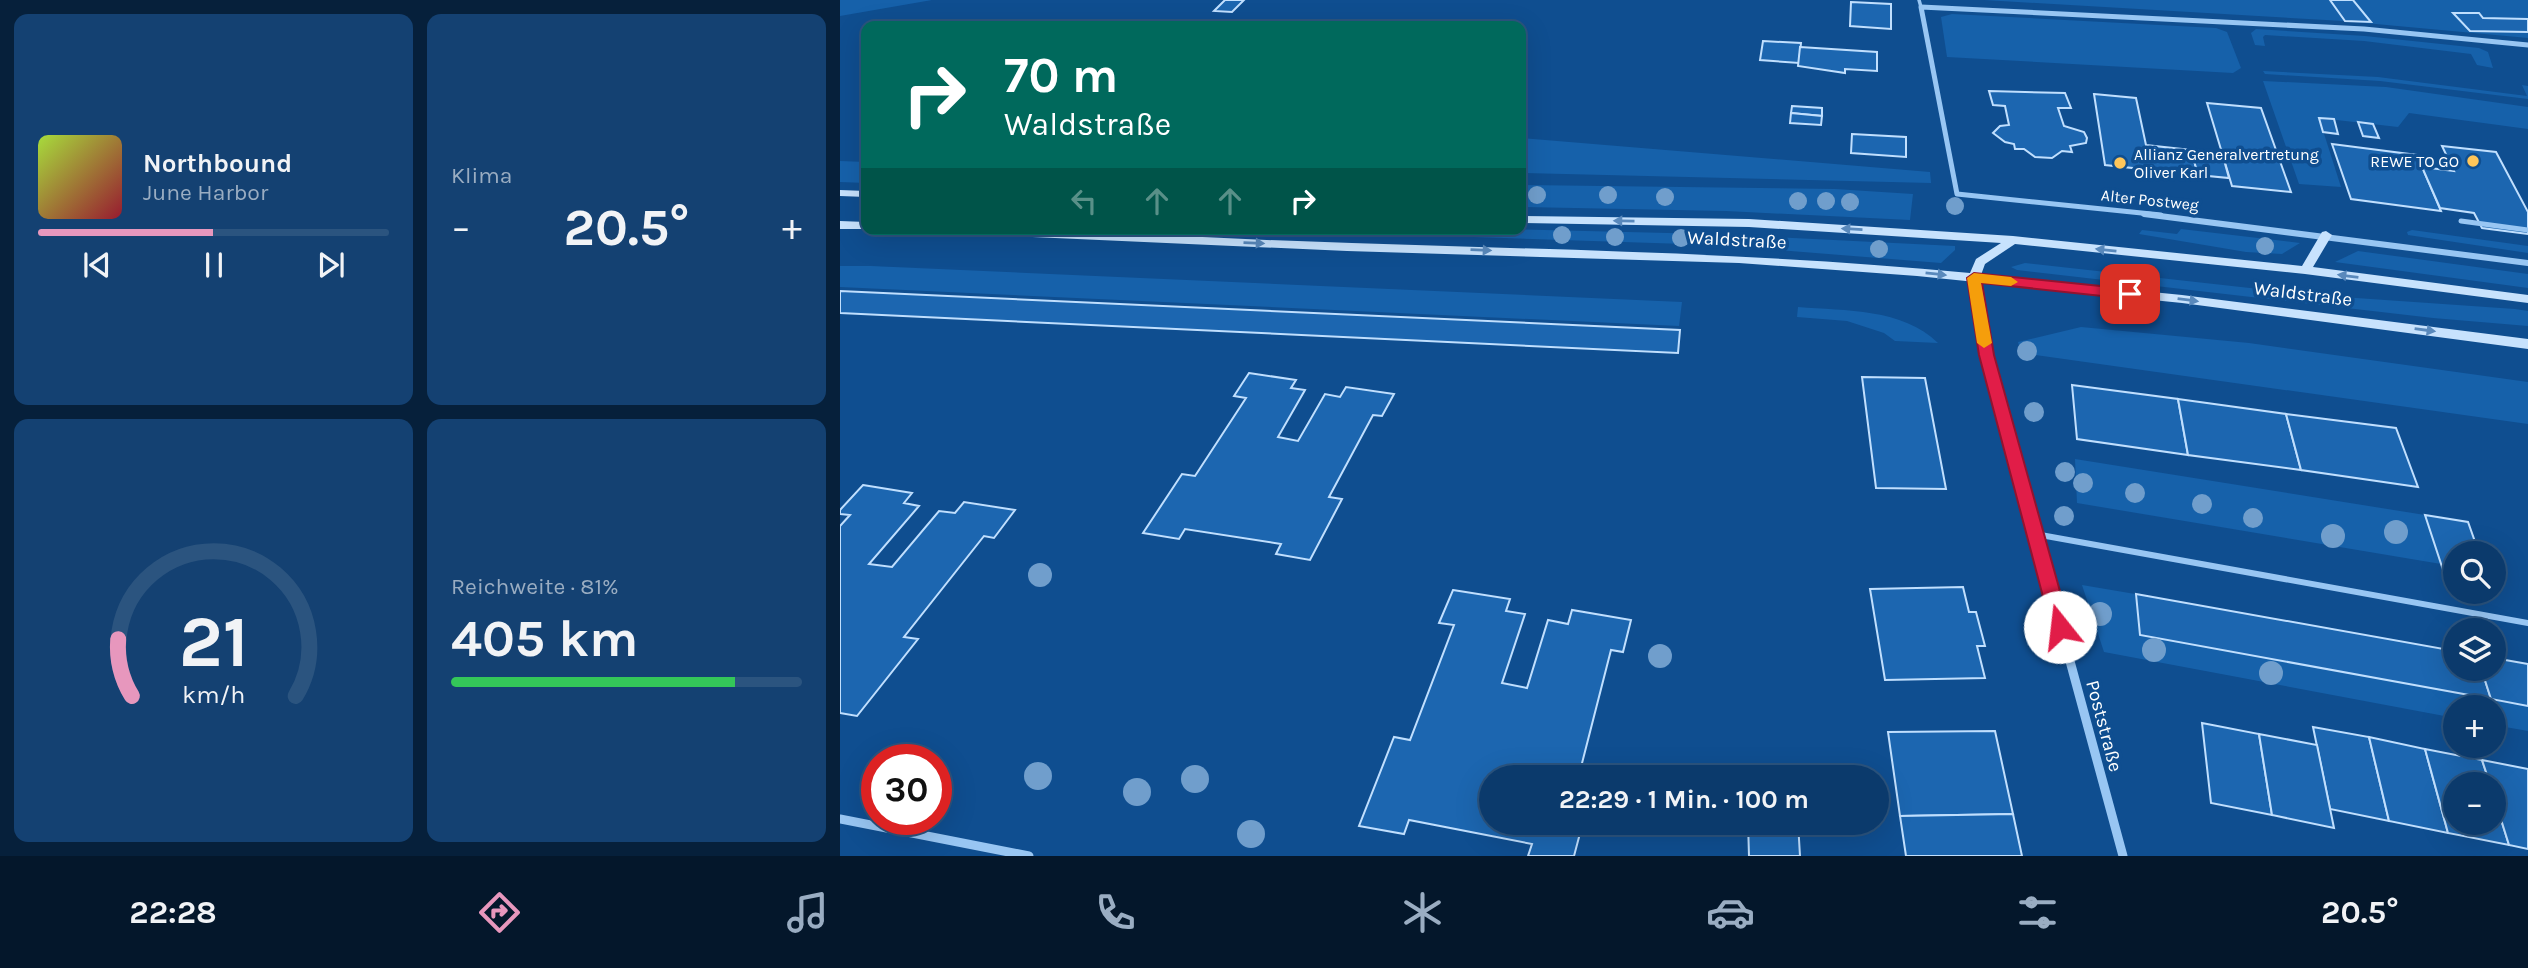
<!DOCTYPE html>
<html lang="de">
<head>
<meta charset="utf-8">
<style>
  body { margin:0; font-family:Karla,sans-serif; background:#144172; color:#f1f3f6; height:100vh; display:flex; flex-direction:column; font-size:26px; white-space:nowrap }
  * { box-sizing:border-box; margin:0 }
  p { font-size:23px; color:#9aadc2 }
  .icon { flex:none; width:38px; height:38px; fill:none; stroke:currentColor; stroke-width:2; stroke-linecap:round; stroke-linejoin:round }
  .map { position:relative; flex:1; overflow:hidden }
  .side { display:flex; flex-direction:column; gap:14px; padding:14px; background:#06203b; width:840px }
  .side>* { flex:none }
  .banner { position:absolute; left:21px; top:21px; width:665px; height:214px; border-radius:14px; box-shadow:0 7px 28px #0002,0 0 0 2px #2b547f; background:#00695c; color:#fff; overflow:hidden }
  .controls { position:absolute; left:1603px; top:541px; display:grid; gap:14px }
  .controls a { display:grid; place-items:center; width:63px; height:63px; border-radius:50%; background:#0b3a6c; box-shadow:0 7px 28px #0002,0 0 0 2px #2b547f; font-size:35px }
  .speed { position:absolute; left:21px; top:744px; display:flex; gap:14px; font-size:35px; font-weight:700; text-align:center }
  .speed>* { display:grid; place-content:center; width:91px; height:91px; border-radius:50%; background:#0b3a6c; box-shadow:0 7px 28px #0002,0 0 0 2px #2b547f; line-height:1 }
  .speed .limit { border:10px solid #d22; background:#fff; color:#111 }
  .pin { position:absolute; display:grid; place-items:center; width:60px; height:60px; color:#fff; margin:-30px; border-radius:14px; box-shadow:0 4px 10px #0006 }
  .me { position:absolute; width:77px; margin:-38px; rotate:344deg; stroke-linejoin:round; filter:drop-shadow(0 0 5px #0008) }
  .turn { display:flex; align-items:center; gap:24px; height:147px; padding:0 28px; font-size:32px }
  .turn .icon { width:91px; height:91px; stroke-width:2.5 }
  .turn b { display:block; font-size:49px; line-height:60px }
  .lanes { display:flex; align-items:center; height:66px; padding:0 28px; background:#0003; justify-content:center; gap:35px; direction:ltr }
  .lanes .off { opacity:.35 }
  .big { font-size:52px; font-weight:700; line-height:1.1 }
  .side .card { flex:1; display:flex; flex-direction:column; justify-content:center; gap:10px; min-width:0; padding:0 24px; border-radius:14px; background:#144172 }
  .side .dial { align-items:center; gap:0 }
  .dial svg { height:182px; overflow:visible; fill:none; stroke:#2b547f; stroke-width:7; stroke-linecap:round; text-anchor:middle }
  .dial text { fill:#f1f3f6; stroke:none }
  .song { display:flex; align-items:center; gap:21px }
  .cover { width:84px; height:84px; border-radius:10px; background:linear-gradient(135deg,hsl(80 70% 55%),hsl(350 70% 35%)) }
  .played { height:7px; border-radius:4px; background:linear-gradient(90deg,#e797bd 50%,#2b547f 50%) }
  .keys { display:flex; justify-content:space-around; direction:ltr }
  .heat { display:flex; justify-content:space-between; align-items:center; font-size:38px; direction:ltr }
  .charge { height:10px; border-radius:5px; background:linear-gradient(90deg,#34c759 81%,#2b547f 0) }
  .side .tiles { flex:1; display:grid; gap:14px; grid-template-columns:repeat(2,1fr) }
  .trip { position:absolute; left:639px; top:765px; width:410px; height:70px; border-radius:35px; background:#0b3a6c; box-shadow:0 7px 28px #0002,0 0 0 2px #2b547f; font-weight:700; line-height:70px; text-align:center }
  .menu { display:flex; height:112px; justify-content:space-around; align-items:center; background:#04172b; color:#9aadc2 }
  .menu .icon { width:49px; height:49px }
  .menu .active { color:#e797bd }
  .menu b { font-size:32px; color:#f1f3f6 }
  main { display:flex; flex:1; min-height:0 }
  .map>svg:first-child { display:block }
  .green { fill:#1661aa }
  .building { fill:#1c66b0; stroke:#c0dffe; stroke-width:2 }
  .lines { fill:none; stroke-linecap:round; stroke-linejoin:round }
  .lane-far2 { stroke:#98c6f3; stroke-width:3.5 }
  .lane-far1 { stroke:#98c6f3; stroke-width:5 }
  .lane { stroke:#98c6f3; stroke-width:6 }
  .street-far2 { stroke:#98c6f3; stroke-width:5 }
  .street-far1 { stroke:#98c6f3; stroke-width:6 }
  .street { stroke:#98c6f3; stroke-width:9 }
  .secondary { fill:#c7e2fd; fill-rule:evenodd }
  .tree { fill:#709ecc }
  .oneway { fill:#5989bc }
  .route { fill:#e11d48; stroke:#92132f; stroke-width:2 }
  .slow { fill:#f59e0b }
  .poi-dot { fill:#ffc65a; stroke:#0f4e90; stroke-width:2.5 }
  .labels { text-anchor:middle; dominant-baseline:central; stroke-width:7; stroke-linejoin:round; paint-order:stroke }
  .far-poi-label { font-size:16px; fill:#fff; stroke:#0f4e90; text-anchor:start }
  .far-street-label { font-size:16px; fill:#fff; stroke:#0f4e90 }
  .street-label { font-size:19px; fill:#fff; stroke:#0f4e90 }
</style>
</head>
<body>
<main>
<section class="side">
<div class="tiles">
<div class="card">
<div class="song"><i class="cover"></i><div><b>Northbound</b><p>June Harbor</p></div></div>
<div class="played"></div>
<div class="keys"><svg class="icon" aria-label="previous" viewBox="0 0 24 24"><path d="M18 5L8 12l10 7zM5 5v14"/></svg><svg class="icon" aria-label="pause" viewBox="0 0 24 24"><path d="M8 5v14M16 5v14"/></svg><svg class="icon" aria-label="next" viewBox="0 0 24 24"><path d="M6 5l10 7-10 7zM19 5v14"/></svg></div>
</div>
<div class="card"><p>Klima</p>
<div class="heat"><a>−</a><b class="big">20.5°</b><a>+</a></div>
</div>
<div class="card dial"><svg viewBox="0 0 100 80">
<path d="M14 69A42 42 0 1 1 86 69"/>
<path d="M14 69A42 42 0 0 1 8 44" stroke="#e797bd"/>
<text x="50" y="56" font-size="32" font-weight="700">21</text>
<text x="50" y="72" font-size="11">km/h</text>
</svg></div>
<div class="card"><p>Reichweite · 81%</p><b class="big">405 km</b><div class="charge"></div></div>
</div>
</section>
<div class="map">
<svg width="1688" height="856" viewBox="0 0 1688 856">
  <rect width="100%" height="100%" fill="#0f4e90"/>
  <g class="green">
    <polygon points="0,0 92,0 0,16"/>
    <polygon points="1144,0 1688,0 1688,38 1503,21"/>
    <polygon points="1112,14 1376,28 1387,32 1401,68 1393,73 1107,57 1101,17"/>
    <polygon points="1416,29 1525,36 1639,48 1648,52 1653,68 1637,65 1631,54 1524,41 1425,35 1423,37 1425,46 1415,45 1411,33"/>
    <polygon points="1423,71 1538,77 1687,96 1682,85 1688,86 1688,99 1540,81 1425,74"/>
    <polygon points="1423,81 1546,87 1688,107 1688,129 1569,113 1558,127 1479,118 1501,187 1459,184"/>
    <polygon points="681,138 1090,172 1091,183 681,173"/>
    <polygon points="0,161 26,162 26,183 0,182"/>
    <polygon points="681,185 995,189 1073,194 1070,220 886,211 681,207"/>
    <polygon points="391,229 661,229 869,234 1115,246 1115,250 1101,263 875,245"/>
    <polygon points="1341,229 1460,243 1442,254 1406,252 1299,234 1302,230 1337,234"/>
    <polygon points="1572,230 1688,246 1688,253 1568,235 1567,232"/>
    <polygon points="1518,251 1688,274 1688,288 1495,262"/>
    <polygon points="1185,263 1473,295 1675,309 1688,311 1688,326 1593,318 1177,270 1171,267"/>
    <polygon points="0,266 31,266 842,302 839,326 0,287"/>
    <path d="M958,307c48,4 104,1 140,36l-43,-2 -11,-8 -37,-12 -50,-4z"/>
    <polygon points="1241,327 1409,343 1688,382 1688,424 1181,353 1178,342"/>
    <polygon points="1235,459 1585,515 1601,564 1237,503"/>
    <polygon points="1242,585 1295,594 1300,635 1688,706 1688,731 1654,725 1654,707 1615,707 1615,718 1264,652"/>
  </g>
  <g class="building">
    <polygon points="385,0 404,0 392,12 374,11"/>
    <polygon points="1490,0 1513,0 1531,22 1505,21"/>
    <polygon points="1011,2 1051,4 1051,29 1010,26"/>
    <polygon points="1613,13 1639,13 1643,18 1688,19 1688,32 1630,31"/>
    <polygon points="923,41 961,43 959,63 920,60"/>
    <polygon points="960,47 1037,52 1037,71 1005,69 1005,73 958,66"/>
    <polygon points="1149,91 1225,93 1231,108 1218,108 1224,126 1244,132 1247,138 1246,143 1230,146 1232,152 1222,151 1212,158 1195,157 1184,149 1175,149 1174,144 1165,142 1153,133 1160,126 1169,125 1165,106 1153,105"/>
    <polygon points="1254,94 1296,98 1306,145 1351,150 1358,175 1265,165"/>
    <polygon points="1367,103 1421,108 1451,192 1392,186"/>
    <polygon points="952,106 982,108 982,116 951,113"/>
    <polygon points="951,113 982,116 981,125 950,123"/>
    <polygon points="1479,118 1494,119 1498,134 1483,132"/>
    <polygon points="1518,122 1533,124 1539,138 1523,136"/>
    <polygon points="1012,134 1066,137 1066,157 1011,153"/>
    <polygon points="1492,144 1577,155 1601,211 1511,199"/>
    <polygon points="1602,146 1656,152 1688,212 1688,234 1642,228 1634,213 1600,208 1582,167 1614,171"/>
    <polygon points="1351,150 1382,153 1389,178 1358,175"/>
    <polygon points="0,291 840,330 838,353 0,313"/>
    <polygon points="409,373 456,380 451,388 465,390 438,437 458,441 485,394 500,397 506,387 554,394 542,416 533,415 489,497 502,499 470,560 436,554 441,544 345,529 339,539 303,533 342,474 355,476 406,398 394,396"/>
    <polygon points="1022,377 1085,378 1106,489 1036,488"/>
    <polygon points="1232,385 1338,399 1348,455 1237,439"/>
    <polygon points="1338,399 1446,414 1461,470 1348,455"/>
    <polygon points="1446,414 1556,428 1578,487 1461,470"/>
    <polygon points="23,485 72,493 64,503 79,506 29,564 52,567 99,511 115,513 124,502 175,510 154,538 144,536 64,637 78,639 17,716 0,713 0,526 10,515 0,514 0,510"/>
    <polygon points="1585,515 1628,522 1639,553 1615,553 1615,586 1608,585"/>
    <polygon points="1123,587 1129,612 1136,612 1145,646 1137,646 1145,678 1045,680 1030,589"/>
    <polygon points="613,590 670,599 666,611 685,614 662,683 687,688 708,620 728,624 732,610 791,620 783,652 771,650 740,771 755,774 754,777 651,777 651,822 743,822 734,856 688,856 692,844 569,820 564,834 519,826 554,737 570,740 614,625 599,623"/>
    <polygon points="1296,594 1615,651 1615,668 1641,668 1651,699 1300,635"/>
    <polygon points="1654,658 1688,664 1688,706 1651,699 1641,668 1654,668"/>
    <polygon points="1362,723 1419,734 1432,815 1371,803"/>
    <polygon points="1473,727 1529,737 1549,821 1490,809"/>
    <polygon points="1155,731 1173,814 1060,816 1048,732"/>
    <polygon points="1419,734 1477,745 1494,828 1432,815"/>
    <polygon points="1529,737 1585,749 1608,833 1549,821"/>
    <polygon points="1585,749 1642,760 1650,784 1615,784 1615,822 1654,822 1654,797 1669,845 1608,833"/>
    <polygon points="1642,760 1688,769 1688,849 1669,845 1654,797 1654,784 1650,784"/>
    <polygon points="1173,814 1182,856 1066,856 1060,816"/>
    <polygon points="908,822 958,822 960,856 909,856"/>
  </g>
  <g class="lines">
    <polyline class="lane-far2" points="1079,0 1081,7"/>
    <polyline class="lane-far1" points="1621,221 1688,230"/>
    <polyline class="lane" points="1195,534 1688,623"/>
    <polyline class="street-far2" points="1321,215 1117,194 1081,7 1524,29 1688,45"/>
    <g class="street-far1">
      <polyline points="1304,214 1688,263"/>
      <polyline points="1134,278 1147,355 1185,494"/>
    </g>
    <g class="street">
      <polyline points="1184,492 1283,856"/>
      <polyline points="0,819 189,856"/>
    </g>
    <g class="secondary">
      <polygon points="0,190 26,191 26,197 0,196"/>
      <path d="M681,216l228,3 264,17 289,30 20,-34 4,-1 6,4 -19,32 215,28v8l-223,-29 -290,-30 -30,20 -4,11 201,20 346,44v10l-346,-46 -265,-27 -178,-13 -392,-12 -406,-18 -6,-4c140,0 278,10 417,14 206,7 413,10 618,30l6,-14 25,-16 -252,-16 -228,-4z"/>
      <polygon points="0,221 26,222 27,229 0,229"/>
    </g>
  </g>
  <g class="tree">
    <circle cx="697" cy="195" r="9"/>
    <circle cx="768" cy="195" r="9"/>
    <circle cx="825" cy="197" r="9"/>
    <circle cx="958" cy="201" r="9"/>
    <circle cx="986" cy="201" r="9"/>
    <circle cx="1010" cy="202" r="9"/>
    <circle cx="1115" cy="206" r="9"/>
    <circle cx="722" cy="235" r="9"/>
    <circle cx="775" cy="237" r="9"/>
    <circle cx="841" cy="238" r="9"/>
    <circle cx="1425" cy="246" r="9"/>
    <circle cx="1039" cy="249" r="9"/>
    <circle cx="1187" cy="351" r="10"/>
    <circle cx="1194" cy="412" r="10"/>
    <circle cx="1225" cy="472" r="10"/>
    <circle cx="1243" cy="483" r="10"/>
    <circle cx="1295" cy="493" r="10"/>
    <circle cx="1362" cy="504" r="10"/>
    <circle cx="1224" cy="516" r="10"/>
    <circle cx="1413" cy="518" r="10"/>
    <circle cx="1556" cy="532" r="12"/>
    <circle cx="1493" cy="536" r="12"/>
    <circle cx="200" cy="575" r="12"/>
    <circle cx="1260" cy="614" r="12"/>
    <circle cx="1314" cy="650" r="12"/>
    <circle cx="820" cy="656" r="12"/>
    <circle cx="1431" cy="673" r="12"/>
    <circle cx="198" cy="776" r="14"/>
    <circle cx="355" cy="779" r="14"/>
    <circle cx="297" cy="792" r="14"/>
    <circle cx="411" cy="834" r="14"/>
  </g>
  <defs><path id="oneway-solid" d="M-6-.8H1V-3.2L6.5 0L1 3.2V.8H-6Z" transform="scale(1.75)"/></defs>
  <g class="oneway">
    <use href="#oneway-solid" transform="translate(784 221) rotate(-179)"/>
    <use href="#oneway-solid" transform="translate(1012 229) rotate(-177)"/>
    <use href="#oneway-solid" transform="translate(414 243) rotate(2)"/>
    <use href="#oneway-solid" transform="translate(641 250) rotate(2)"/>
    <use href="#oneway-solid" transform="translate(1266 250) rotate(-174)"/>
    <use href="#oneway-solid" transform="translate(1096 274) rotate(6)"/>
    <use href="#oneway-solid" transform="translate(1508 276) rotate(-173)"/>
    <use href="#oneway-solid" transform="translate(1348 300) rotate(7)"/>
    <use href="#oneway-solid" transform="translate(1585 330) rotate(8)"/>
  </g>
  <polygon class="route" points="1134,273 1290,289 1297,294 1290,299 1142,283 1154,355 1230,627 1227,633 1220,635 1214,633 1211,627 1139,355 1127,278"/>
  <polygon class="slow" points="1134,273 1171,277 1178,282 1171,286 1141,283 1152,343 1144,348 1137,343 1127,278"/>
  <g class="poi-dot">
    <circle cx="1633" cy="161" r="7"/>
    <circle cx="1280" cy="163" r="7"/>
  </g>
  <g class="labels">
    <g class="far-poi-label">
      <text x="1294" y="154">Allianz Generalvertretung<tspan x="1294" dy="18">Oliver Karl</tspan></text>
      <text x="1619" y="161" text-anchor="end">REWE TO GO</text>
    </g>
    <g class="far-street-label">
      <text transform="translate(1310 200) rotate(6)">Alter Postweg</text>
    </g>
    <g class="street-label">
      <text transform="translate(897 240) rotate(3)">Waldstraße</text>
      <text transform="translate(1463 294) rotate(7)">Waldstraße</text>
      <text transform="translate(1264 726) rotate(75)">Poststraße</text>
    </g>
  </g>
</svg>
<div class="controls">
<a><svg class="icon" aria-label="search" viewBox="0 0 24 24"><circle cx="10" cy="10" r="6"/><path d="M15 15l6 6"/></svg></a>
<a><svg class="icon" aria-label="layers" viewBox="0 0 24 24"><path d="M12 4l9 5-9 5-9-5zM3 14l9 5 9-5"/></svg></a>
<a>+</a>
<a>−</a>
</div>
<div class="speed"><div class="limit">30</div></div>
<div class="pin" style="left:1290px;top:294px;background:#d93025"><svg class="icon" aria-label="arrive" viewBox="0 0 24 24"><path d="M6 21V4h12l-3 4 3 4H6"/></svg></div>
<svg class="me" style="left:1220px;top:627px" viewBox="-20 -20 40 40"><circle r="19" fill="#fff"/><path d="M0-13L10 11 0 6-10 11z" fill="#e11d48"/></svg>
<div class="trip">22:29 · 1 Min. · 100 m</div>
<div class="banner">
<div class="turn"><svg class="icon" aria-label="right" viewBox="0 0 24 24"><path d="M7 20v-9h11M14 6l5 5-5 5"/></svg><div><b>70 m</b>Waldstraße</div></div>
<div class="lanes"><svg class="icon off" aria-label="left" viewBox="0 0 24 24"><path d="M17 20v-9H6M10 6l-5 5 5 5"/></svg><svg class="icon off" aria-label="ahead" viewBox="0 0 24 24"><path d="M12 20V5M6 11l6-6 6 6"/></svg><svg class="icon off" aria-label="ahead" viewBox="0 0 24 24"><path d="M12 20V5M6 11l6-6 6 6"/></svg><svg class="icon" aria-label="right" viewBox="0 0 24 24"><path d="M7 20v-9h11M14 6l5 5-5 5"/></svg></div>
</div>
</div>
</main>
<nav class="menu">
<b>22:28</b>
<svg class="icon active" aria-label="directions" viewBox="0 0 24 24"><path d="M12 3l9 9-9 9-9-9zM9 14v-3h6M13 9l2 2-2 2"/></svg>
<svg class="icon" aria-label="music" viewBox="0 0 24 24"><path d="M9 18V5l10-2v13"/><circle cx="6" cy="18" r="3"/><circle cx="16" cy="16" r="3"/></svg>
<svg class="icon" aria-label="phone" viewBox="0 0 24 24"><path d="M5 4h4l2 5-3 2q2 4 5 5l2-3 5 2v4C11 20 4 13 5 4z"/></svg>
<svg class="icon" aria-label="climate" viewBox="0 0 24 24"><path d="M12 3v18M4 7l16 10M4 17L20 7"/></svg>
<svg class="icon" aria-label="car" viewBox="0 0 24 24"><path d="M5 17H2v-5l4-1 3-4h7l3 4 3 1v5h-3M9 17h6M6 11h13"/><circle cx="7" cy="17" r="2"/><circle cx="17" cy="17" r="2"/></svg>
<svg class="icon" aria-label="filters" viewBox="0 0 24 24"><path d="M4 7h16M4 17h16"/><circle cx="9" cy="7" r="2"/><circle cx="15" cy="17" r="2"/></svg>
<b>20.5°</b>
</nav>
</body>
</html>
